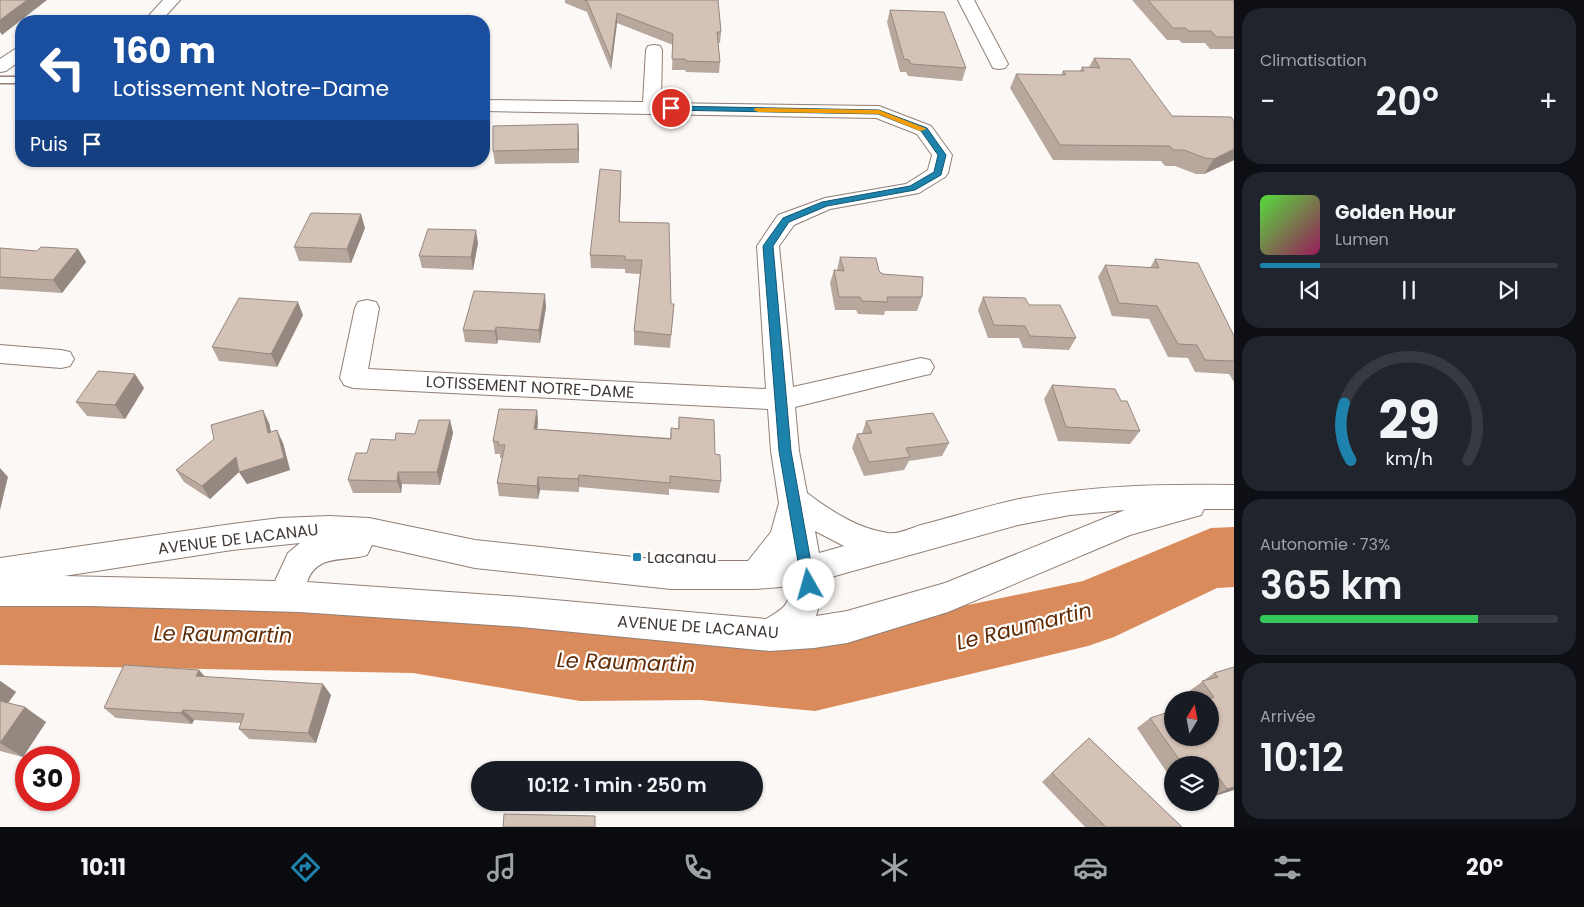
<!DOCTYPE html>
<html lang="fr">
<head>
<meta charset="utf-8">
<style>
  body { margin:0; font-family:Poppins,sans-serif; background:#20242c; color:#f1f3f6; height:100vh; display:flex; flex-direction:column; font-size:19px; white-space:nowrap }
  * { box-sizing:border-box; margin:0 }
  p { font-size:16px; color:#9ea1a6 }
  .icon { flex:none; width:28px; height:28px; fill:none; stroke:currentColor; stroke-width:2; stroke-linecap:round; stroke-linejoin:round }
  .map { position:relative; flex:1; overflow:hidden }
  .side { display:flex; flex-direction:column; gap:8px; padding:8px; background:#0d0f14; width:350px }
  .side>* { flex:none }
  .guide { position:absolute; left:15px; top:15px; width:475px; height:152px; border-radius:20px; box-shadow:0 1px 4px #0004; background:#1a4fa0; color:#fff; overflow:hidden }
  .needle { width:32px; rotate:10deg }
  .controls { position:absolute; left:1164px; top:691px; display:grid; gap:10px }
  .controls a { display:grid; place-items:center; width:55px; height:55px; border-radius:50%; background:#171b24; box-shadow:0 1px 4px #0004; font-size:25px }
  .speed { position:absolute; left:15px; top:746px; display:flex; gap:10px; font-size:25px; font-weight:700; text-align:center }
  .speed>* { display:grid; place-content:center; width:65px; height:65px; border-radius:50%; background:#171b24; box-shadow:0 1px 4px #0004; line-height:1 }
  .speed .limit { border:8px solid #d22; background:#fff; color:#111 }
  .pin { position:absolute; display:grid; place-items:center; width:42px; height:42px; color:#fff; margin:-21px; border:2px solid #fff; border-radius:50%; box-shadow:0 1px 5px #0007 }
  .me { position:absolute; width:55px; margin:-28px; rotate:353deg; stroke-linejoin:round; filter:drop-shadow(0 0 4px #0008) }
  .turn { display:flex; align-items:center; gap:18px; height:105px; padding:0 15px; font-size:22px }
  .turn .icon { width:65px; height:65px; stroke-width:2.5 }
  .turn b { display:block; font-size:35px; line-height:42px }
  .then { display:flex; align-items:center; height:48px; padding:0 15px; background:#0003; gap:10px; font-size:19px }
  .big { font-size:38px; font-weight:600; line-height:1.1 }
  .side .widget { flex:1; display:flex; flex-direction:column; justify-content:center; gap:8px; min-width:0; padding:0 18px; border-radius:20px; background:#20242c }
  .side .dial { align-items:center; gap:0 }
  .dial svg { height:130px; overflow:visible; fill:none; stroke:#363941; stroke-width:7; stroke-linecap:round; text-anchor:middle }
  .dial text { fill:#f1f3f6; stroke:none }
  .song { display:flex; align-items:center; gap:15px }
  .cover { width:60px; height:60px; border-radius:8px; background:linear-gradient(135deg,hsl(110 70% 55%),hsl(330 70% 35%)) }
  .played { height:5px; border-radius:2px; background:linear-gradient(90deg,#1d83ad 20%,#363941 20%) }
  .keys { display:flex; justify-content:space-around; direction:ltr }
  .heat { display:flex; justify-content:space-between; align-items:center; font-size:28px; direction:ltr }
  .charge { height:8px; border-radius:4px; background:linear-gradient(90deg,#34c759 73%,#363941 0) }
  .trip { position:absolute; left:471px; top:761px; width:292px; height:50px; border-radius:25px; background:#171b24; box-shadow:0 1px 4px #0004; font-weight:600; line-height:50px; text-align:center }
  .tab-bar { display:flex; height:80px; justify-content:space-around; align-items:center; background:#090b0e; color:#9ea1a6 }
  .tab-bar .icon { width:35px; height:35px }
  .tab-bar .current { color:#1d83ad }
  .tab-bar b { font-size:22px; color:#f1f3f6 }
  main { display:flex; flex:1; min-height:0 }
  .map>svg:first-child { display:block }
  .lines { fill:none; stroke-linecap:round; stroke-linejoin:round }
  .river { fill:#da8b5b; fill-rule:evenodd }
  .lane-casing { stroke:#917f76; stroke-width:3 }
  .street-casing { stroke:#917f76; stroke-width:2 }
  .lane { fill:#fff; fill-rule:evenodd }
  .street { fill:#fff; fill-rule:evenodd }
  .wall { fill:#b7a79d }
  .shaded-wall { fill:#958880 }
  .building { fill:#d5c2b7; stroke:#958880 }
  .route { fill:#1d83ad; stroke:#135570 }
  .slow { fill:#f59e0b }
  .poi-dot { fill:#1d83ad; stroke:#fff; stroke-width:2 }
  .labels { text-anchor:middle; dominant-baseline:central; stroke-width:4.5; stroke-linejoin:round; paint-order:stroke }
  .street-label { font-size:16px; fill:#403834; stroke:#fff }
  .poi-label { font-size:16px; fill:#403834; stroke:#fff; text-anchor:start }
  .near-water-label { font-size:21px; font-style:italic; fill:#5f2c06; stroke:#fff }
</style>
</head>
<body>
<main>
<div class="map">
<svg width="1234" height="827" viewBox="0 0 1234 827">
  <rect width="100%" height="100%" fill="#fcf8f6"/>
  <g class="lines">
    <polygon class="river" points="1234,527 1234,587 1217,588 1114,637 1088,646 815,711 700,700 580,701 413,673 0,665 0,597 413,603 580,629 700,628 815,637 1083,581 1211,528"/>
    <defs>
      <rect id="lane" x="0" y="77" width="21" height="6"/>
      <g id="street">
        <polygon points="163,0 180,0 161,21 144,21"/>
        <polygon points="958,0 974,0 1008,64 1005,68 999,69 993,68"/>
        <path d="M654,45l6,1 2,4 -1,53 218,3 52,20 21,29 -4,18 -3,4 -26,16 -89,16 -36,16 -15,21 14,141 128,-29 9,2 4,7 -4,7 -9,2 -126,31 4,44 8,42c24,18 51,36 81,40 9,2 23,-5 33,-8 32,-8 65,-19 98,-26 72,-14 143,-15 215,-14v24h-30l-3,6 -71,20 -182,77 -101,31 -33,5 -44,3 -249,-24 -222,-15 -208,-6h-91v-48l232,-34 48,-6 49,-2 40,2 106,22 196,21h77l23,-29 8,-29 -8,-52 -3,-42 -415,-21 -9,-3 -4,-7 15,-70 3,-6 9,-2 9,2 3,6 -11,61 398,20 -9,-143 21,-31 47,-17 81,-14 22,-14 4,-15 -15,-21 -41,-16 -392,-7v-11l159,2 3,-52 2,-4zM1125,510l-180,73 -98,28 -31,5 9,-31 -1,-6 194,-54 52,-10zM815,531l29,15 -25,7zM300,543l-12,10 -13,28 -211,-5 168,-26zM372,545l103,23 196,21h84l38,-3c-6,20 -8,22 -27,33l-245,-22 -214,-15c10,-29 38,-20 60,-27z"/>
        <polygon points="21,48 21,60 6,71 0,72 0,59 15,49"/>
        <polygon points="0,345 61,350 70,352 74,359 70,366 61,368 0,363"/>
      </g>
    </defs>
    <use href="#lane" class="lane-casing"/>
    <use href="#street" class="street-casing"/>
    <use href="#lane" class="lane"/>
    <use href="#street" class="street"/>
  </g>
  <g class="wall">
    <polygon points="565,0 718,0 721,32 720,43 718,43 720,62 719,73 686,72 685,70 672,70 673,45 617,23 611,70 587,12 565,3"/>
    <polygon points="1132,0 1234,0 1234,49 1210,49 1205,43 1182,43 1179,40 1167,40"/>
    <polygon points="890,10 966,68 962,81 908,76 906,72 900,72 887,22"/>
    <polygon points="1094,58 1172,116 1234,160 1204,174 1196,174 1175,166 1165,166 1161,161 1053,160 1010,88 1016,74 1061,75 1063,71 1080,71 1082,67 1089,67"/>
    <polygon points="578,124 579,163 495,164 493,151"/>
    <polygon points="621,184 619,222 671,304 674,304 670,348 634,345 634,331 640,274 625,273 625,269 591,268 590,255"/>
    <polygon points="365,228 351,263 299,261 294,247"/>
    <polygon points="478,243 473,270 422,268 419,256"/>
    <polygon points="0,248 37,251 78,249 86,262 62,293 0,289"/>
    <polygon points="840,257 879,271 922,297 917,311 885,311 884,315 858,314 856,310 835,310 830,283 834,270 837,270"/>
    <polygon points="1155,259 1234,336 1234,382 1229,374 1195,372 1188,358 1168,357 1149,319 1112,316 1098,277 1105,265 1150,268"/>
    <polygon points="983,297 1029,305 1076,338 1069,350 1023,348 1019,338 988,338 978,310"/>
    <polygon points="546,307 540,343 498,340 497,344 465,342 463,330"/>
    <polygon points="303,315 277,367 219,361 212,347"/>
    <polygon points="1052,385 1121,401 1140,431 1130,444 1058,441 1044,399"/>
    <polygon points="144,388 125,419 87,416 76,402"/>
    <polygon points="537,410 538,423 537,429 670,438 671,428 678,429 679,417 715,454 721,481 719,493 669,489 669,495 579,487 579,492 540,490 538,499 499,496 497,483 502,458 500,458 500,454 495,454 493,441"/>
    <polygon points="450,420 453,433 440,485 402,484 401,493 353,493 348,480 367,453 395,440 415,434"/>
    <polygon points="866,421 949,443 942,456 909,461 904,470 864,476 852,448 857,434 862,434"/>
    <polygon points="269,423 271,432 283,443 290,470 247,484 239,472 210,499 184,482 176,470"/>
    <polygon points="1234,667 1234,790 1211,797 1210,795 1210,765 1172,765 1172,780 1137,728 1150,718 1210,700 1194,700 1188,692 1214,673"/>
    <polygon points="205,677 331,695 316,743 249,739 239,729 241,723 194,720 192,724 116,718 104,708"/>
    <polygon points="0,681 16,692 8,703 46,722 23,757 0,751"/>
    <polygon points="1089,738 1182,827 1085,827 1042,782 1078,748"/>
  </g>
  <g class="shaded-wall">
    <polygon points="27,0 47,0 2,35 0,32 0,20"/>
    <polygon points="617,13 617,23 611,70 611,59"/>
    <polygon points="578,124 579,137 579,163 578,149"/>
    <polygon points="1234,149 1234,160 1204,174 1214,159"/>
    <polygon points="621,171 621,184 619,236 619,222"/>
    <polygon points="361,214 365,228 351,263 347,249"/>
    <polygon points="476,230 478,243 473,270 471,257"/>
    <polygon points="78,249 86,262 62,293 53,280"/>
    <polygon points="545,294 546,307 540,343 539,330"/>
    <polygon points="298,302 303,315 277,367 271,354"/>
    <polygon points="496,327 498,340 497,344 495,331"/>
    <polygon points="135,374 144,388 125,419 115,405"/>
    <polygon points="263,410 269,423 274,446 268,433"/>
    <polygon points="537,410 538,423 535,442 534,429"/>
    <polygon points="450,420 453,433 440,485 437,472"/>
    <polygon points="277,430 283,443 290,470 247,484 239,472 210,499 202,486 236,457"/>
    <polygon points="0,468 8,477 0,510"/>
    <polygon points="398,472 402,484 401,493 397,481"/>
    <polygon points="579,475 579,492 578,479"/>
    <polygon points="538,477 540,490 538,499 537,486"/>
    <polygon points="199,670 209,681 196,676"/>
    <polygon points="0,681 16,692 2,711 0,710"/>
    <polygon points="323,684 331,695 316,743 308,733"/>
    <polygon points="25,707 46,722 23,757 0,743"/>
    <polygon points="183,710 194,720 192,724 181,713"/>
    <polygon points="1234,787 1234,790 1211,797 1227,789"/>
  </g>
  <g class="building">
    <polygon points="0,0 27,0 0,20"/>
    <polygon points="584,0 718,0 721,32 717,32 720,62 686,61 685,59 672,59 673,34 617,13 611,59 587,1"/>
    <polygon points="1148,0 1234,0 1234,37 1217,37 1211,31 1188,31 1186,28 1173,28"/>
    <polygon points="890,10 944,12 966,68 911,64 909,60 904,59"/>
    <polygon points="1094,58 1130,59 1172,116 1231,117 1234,121 1234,149 1214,159 1205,158 1184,150 1173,150 1170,146 1060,145 1016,74 1066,75 1063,71 1084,71 1082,67 1100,68"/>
    <polygon points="578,124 578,149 493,151 493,126"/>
    <polygon points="600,169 621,171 619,222 669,223 671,304 674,304 671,335 634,331 642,260 625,260 625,256 590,255"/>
    <polygon points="311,213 361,214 347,249 294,247"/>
    <polygon points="428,229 476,230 471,257 419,256"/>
    <polygon points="41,247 78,249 53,280 0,277 0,248 37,251"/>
    <polygon points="840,257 876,258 879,271 882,274 923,277 922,297 887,297 888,302 862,301 860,297 839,297 834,270 844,271"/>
    <polygon points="1155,259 1198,263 1234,336 1234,361 1205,360 1197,345 1178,344 1157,306 1119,303 1105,265 1159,268"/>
    <polygon points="474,291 545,294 539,330 496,327 495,331 463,330"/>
    <polygon points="983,297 1025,298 1029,305 1060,305 1076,338 1030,336 1025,326 994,325"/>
    <polygon points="239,298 298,302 271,354 212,347"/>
    <polygon points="98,371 135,374 115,405 76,402"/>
    <polygon points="1052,385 1115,389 1121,401 1127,401 1140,431 1066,427"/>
    <polygon points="499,409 537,410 534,429 671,439 671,428 679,429 679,417 714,420 715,454 720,455 721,481 670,476 670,483 579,475 578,479 538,477 537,486 497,483 505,445 498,445 499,442 493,441"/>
    <polygon points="263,410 268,433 277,430 284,458 239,472 236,457 202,486 176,470 214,439 211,425"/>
    <polygon points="933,413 949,443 906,448 910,457 869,462 857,434 872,433 866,421"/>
    <polygon points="419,420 450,420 437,472 398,472 397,481 348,480 356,453 367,453 371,439 395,440 396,433 415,434"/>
    <polygon points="124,665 199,670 196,676 323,684 308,733 239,729 244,714 183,710 181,713 104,708"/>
    <polygon points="1234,667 1234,787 1227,789 1219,778 1210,781 1210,765 1183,765 1150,718 1172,711 1172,738 1210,738 1210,700 1205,700 1214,697 1202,681 1218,677 1214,673"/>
    <polygon points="0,701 25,707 0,743"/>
    <polygon points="1089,738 1182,827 1106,827 1052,773"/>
    <polygon points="504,814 595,816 595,827 503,827"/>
  </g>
  <polygon class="route" points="671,106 879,110 927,128 946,155 941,175 915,190 827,206 789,222 773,246 791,451 815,585 813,589 809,591 804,589 802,585 779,451 763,246 783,218 822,202 910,186 934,172 938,155 921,131 878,114 668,110 668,107"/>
  <polygon class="slow" points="755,108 879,110 927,129 920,131 878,114 758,112 754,110"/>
  <rect class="poi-dot" x="632" y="552" width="10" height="10" rx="2.5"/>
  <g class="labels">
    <g class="street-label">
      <text transform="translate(530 387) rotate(3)">LOTISSEMENT NOTRE-DAME</text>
      <text transform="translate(238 539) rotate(-7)">AVENUE DE LACANAU</text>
      <text transform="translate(698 627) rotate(4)">AVENUE DE LACANAU</text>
    </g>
    <g class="poi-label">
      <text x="647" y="557">Lacanau</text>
    </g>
    <g class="near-water-label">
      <text transform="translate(1024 626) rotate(-14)">Le Raumartin</text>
      <text transform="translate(223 634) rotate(1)">Le Raumartin</text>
      <text transform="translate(626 662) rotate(2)">Le Raumartin</text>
    </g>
  </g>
</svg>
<div class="controls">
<a><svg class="needle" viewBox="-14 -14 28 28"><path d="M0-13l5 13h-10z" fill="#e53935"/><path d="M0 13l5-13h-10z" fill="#9ea1a6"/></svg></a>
<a><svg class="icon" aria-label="layers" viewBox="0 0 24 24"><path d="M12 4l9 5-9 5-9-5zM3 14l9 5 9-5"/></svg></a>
</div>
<div class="speed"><div class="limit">30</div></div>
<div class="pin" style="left:671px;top:108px;background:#d93025"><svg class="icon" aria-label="arrive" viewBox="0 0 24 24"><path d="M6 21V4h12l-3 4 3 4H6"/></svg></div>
<svg class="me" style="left:809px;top:585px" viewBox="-20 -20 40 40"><circle r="19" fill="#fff"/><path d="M0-13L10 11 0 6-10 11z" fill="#1d83ad"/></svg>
<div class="trip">10:12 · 1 min · 250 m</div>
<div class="guide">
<div class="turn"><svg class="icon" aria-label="left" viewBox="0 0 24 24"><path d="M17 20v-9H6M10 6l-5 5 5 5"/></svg><div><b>160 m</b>Lotissement Notre-Dame</div></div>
<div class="then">Puis<svg class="icon" aria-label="arrive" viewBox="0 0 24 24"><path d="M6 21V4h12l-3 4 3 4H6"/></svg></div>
</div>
</div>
<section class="side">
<div class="widget"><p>Climatisation</p>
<div class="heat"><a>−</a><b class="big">20°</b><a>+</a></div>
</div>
<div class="widget">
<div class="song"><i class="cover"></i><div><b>Golden Hour</b><p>Lumen</p></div></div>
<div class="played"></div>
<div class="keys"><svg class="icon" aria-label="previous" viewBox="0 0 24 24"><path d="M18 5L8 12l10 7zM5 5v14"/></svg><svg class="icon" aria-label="pause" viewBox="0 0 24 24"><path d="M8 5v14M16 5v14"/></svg><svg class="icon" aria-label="next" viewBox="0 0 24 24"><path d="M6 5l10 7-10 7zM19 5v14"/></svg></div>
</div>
<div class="widget dial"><svg viewBox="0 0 100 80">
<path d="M14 69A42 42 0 1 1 86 69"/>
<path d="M14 69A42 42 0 0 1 10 34" stroke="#1d83ad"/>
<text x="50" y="56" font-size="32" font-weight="700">29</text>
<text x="50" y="72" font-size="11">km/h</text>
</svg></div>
<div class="widget"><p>Autonomie · 73%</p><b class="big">365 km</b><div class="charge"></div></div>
<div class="widget"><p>Arrivée</p><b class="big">10:12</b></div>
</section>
</main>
<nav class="tab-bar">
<b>10:11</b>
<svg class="icon current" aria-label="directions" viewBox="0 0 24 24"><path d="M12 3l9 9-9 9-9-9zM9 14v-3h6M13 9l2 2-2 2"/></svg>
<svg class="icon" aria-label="music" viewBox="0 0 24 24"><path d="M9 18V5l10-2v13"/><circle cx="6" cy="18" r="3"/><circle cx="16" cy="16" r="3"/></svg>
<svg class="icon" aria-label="phone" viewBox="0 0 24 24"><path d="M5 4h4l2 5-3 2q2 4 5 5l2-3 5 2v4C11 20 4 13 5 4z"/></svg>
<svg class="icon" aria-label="climate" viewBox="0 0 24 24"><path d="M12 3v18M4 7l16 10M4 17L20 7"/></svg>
<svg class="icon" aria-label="car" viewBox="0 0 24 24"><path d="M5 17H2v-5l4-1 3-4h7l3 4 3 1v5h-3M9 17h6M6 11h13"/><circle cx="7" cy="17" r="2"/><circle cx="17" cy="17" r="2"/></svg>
<svg class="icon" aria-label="filters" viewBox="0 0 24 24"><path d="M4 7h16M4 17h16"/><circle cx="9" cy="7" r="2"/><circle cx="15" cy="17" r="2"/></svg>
<b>20°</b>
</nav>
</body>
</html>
